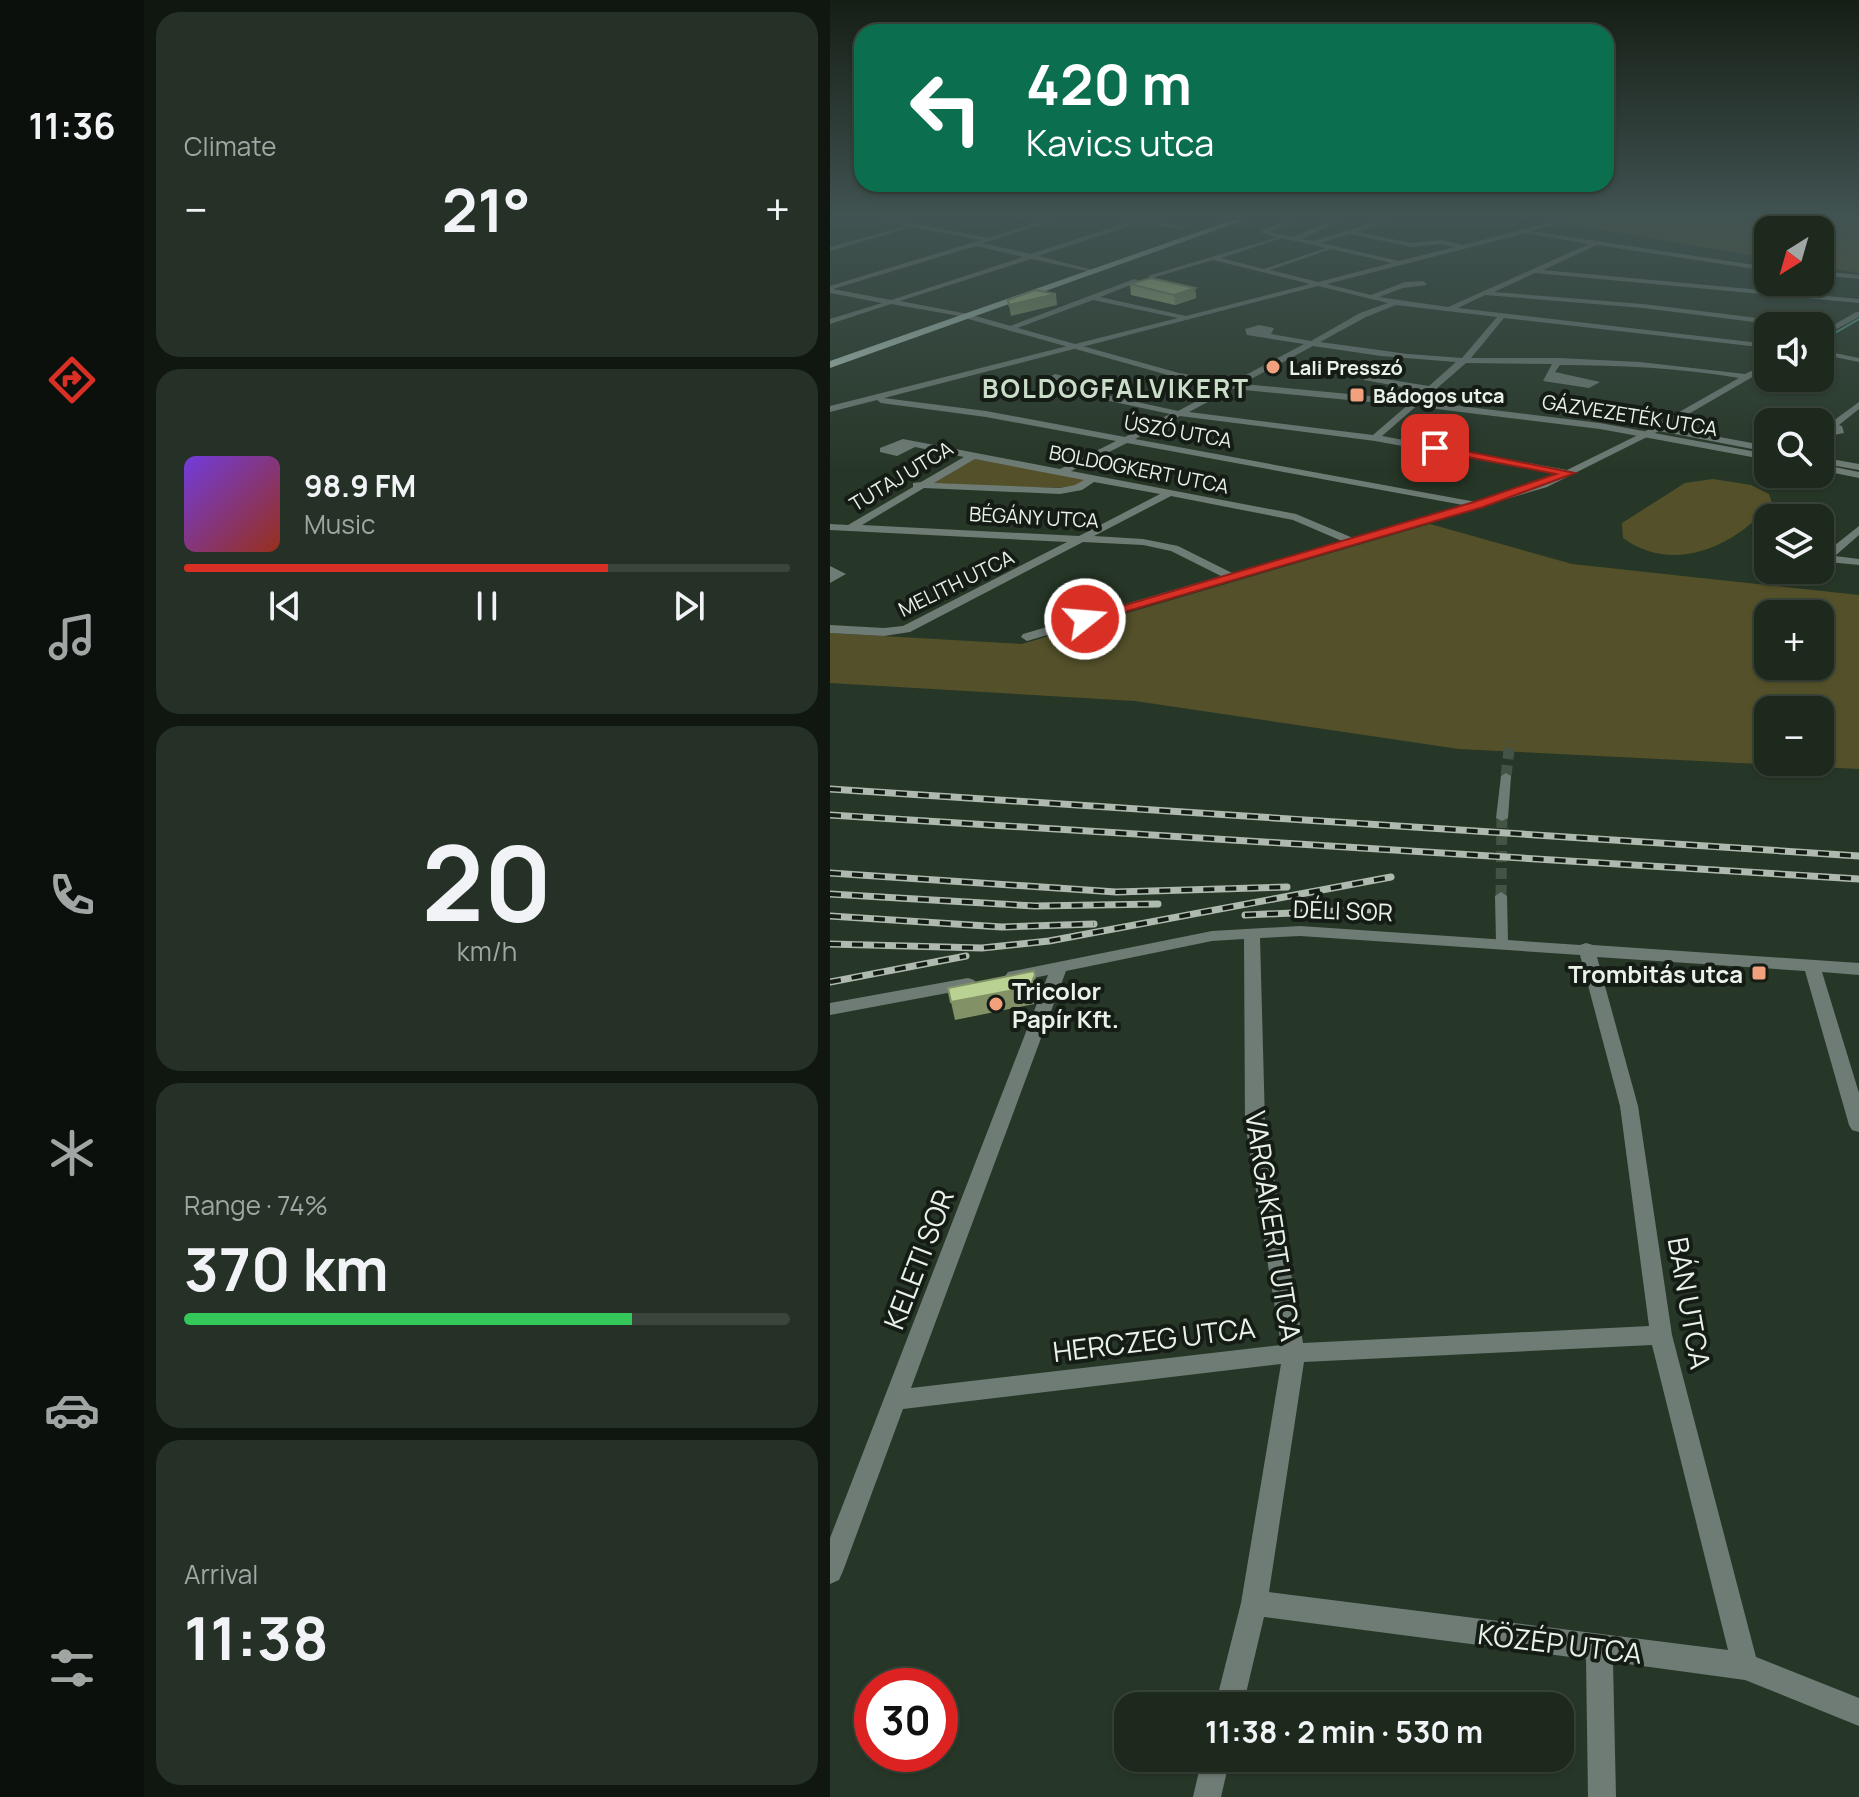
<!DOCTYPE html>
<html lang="en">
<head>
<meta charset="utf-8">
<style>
  body { margin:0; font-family:Manrope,sans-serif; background:#253126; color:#f1f3f6; height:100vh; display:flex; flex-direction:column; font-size:30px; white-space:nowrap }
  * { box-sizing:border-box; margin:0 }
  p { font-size:26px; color:#a0a6a4 }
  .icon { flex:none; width:44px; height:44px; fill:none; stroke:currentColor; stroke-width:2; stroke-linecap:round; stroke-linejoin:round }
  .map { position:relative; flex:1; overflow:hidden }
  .drawer { display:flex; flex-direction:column; gap:12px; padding:12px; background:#101710; width:686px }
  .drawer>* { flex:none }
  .guide { position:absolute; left:24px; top:24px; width:760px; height:168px; border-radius:24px; box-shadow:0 2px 6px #0004,0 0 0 2px #3b453b; background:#0b6e4f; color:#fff; overflow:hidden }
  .needle { width:52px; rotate:217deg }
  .fabs { position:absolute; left:924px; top:216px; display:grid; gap:16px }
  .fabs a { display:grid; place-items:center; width:80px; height:80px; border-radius:16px; background:#1d291d; box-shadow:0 2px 6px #0004,0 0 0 2px #3b453b; font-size:40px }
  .speed { position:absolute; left:24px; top:1668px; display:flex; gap:16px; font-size:40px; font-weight:700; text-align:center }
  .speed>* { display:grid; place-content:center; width:104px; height:104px; border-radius:50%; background:#1d291d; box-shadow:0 2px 6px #0004,0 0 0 2px #3b453b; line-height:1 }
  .speed .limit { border:12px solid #d22; background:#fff; color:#111 }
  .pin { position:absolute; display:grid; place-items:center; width:68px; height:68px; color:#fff; margin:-34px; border-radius:16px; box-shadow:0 4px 12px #0006 }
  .me { position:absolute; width:88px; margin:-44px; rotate:73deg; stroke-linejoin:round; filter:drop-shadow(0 0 6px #0008) }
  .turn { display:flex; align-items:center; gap:28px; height:168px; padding:0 40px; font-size:36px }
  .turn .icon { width:104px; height:104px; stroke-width:2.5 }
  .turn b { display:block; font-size:56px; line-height:68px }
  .big { font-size:60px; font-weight:700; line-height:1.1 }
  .drawer .card { flex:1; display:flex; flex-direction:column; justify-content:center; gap:12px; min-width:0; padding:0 28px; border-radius:24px; background:#253126 }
  .drawer .dial { align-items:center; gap:0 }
  .dial b { font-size:104px; line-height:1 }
  .song { display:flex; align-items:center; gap:24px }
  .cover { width:96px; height:96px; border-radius:12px; background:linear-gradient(135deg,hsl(260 70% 55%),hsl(10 70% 35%)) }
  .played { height:8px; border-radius:4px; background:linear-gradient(90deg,#d93025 70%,#3b453b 70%) }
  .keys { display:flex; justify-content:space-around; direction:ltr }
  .heat { display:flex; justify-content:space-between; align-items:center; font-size:44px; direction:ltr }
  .charge { height:12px; border-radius:6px; background:linear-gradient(90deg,#34c759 74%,#3b453b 0) }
  .trip { position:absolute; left:284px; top:1692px; width:460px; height:80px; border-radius:24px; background:#1d291d; box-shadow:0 2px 6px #0004,0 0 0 2px #3b453b; font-weight:700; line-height:80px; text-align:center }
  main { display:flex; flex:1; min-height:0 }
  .dock { display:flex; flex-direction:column; width:144px; justify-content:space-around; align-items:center; background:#0c100c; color:#a0a6a4 }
  .dock .icon { width:56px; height:56px }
  .dock .current { color:#d93025 }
  .dock b { font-size:36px; color:#f1f3f6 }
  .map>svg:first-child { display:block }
  .green { fill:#54512a; fill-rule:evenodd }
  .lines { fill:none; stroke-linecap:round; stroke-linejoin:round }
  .stream { stroke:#57a097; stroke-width:2 }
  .pedestrian-tunnel { stroke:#445344; stroke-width:11; stroke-dasharray:11 6; stroke-linecap:butt }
  .pedestrian { fill:#6f7b75; fill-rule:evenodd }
  .minor { fill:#6f7b75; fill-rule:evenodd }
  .tertiary { fill:#6f7b75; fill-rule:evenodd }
  .primary { fill:#acc3b8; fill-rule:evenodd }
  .rail-casing { stroke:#aebaae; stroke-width:7 }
  .rail { stroke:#151c15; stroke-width:4; stroke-dasharray:11; stroke-linecap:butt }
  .wall { fill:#9fb47e }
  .shaded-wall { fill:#829266 }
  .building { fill:#b9d192; stroke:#829266; stroke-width:2 }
  .route { fill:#d93025; stroke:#8d1f18; stroke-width:2 }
  .poi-dot { fill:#f2a17e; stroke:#151c15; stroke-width:3 }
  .labels { text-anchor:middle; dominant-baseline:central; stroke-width:8; stroke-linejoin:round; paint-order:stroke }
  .far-poi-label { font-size:20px; font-weight:bold; fill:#e8f2e8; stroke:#151c15; text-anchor:start }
  .far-street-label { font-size:20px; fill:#e8f2e8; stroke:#151c15 }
  .street-label { font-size:24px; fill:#e8f2e8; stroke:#151c15 }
  .poi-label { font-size:24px; font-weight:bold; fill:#e8f2e8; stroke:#151c15; text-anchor:end }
  .far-district-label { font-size:26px; font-weight:bold; letter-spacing:2px; fill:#c9ddc9; stroke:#151c15 }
  .near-street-label { font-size:28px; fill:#e8f2e8; stroke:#151c15 }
</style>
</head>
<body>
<main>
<nav class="dock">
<b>11:36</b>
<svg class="icon current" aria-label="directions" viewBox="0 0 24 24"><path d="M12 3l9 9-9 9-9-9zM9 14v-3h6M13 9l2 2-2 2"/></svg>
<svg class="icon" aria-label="music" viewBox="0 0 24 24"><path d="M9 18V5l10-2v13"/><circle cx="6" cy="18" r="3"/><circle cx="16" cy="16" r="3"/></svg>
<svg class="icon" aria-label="phone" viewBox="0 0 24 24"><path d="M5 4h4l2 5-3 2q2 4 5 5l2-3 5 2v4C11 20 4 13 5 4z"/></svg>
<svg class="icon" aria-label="climate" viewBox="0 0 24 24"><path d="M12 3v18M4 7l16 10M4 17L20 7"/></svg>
<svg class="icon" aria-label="car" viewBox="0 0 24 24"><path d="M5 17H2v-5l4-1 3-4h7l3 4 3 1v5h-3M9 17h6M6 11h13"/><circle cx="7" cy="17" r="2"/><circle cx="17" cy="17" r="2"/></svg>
<svg class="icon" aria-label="filters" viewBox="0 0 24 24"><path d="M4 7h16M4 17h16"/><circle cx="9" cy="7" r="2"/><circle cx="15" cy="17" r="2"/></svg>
</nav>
<section class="drawer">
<div class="card"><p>Climate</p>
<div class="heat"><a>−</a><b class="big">21°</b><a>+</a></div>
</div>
<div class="card">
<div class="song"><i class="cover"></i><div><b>98.9 FM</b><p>Music</p></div></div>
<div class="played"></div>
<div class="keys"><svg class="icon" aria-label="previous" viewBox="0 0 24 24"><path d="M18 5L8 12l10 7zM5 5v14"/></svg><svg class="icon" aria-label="pause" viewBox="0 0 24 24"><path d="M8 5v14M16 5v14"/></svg><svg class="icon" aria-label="next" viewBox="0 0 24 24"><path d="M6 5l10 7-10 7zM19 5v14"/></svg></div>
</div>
<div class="card dial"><b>20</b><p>km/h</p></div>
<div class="card"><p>Range · 74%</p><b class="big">370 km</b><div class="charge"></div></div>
<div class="card"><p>Arrival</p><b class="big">11:38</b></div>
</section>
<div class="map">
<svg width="1029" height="1797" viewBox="0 0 1029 1797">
  <rect width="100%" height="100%" fill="#273727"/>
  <g class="green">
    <polygon points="750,219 1029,219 1029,273 990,266 990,230 938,230 938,258 737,224"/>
    <polygon points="145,459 248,476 256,481 242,488 100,485"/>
    <path d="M883,479l38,6 18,9 3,9c-37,43 -98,72 -149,35l-1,-15 63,-40z"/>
    <path d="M600,524l142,40 287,31v174l-400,-20 -324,-48 -305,-18v-50l192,11zM938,614h52v52h-52zM938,710h52v52h-52z"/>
  </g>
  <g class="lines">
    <polyline class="stream" points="1003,334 1029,319"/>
    <g class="pedestrian-tunnel">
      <polyline points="676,776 680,741"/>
      <polyline points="671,896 672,818"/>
    </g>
    <g class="pedestrian">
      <polygon points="676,773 681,776 678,818 672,821 666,818 671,776"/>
      <polygon points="671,892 677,896 678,943 672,947 666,943 665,896"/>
    </g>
    <g class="minor">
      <path d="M48,219h14l96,19 61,-19h10l-76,24 47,11 102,-33 -4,-2h16l39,8 -3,2 -39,-7 -103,34 59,15v2l-66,-14 -131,42 68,13 3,4 -80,-14 -61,20v-5l52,-16 -52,-10v-7l151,-46 -70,-13 -81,24v-4l76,-21zM146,246l47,11 -132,43 -58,-11z"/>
      <path d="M460,219h9l-30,13 24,5 43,-18h9l-44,20 12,2 71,-22h10l-37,13 55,11 29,-3 22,5 101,-26h11l-44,12 237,36v4l-171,-26 -54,25 316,29v4l-324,-30 -41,19 149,12 164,20 1,2h-23l-142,-18 -158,-13 -27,13 310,36v4l-264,-30 -33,40h88l81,4 105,12 23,-11v5l-102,59 102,19v6l-109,-21 -112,56 -520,154 -6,-4 2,-3 198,-58 -50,-25 -28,-6 -60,-3 -173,90 -26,4 -54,-3v-8l54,3 19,-2 164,-84 -237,-12v-6l18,1 65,-38v-4l8,-1 43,-25 -49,-10 -18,9 -17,-4v-4l23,-9 157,30 56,-28 -130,-24 -105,-14 -4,-3 -47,12v-6l348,-88 -85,-18 -81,30 -7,-2 129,-49 7,2 -41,16 86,19 124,-32 -97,-24 -61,18 -4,-2 130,-39 -19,-5zM696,233l63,11 -141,63 -69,-10 24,-9 24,-3 -3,-4 -19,1 -34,13 -44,-11zM520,234l62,13 29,-3 14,3 -56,14 -78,-18zM452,238l44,10 -62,21 -43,-11zM501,249l61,14 -74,19 -48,-12zM488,286l70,17 -28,10 -49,28 -40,-7 3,-6 -15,-3 -14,4 2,6 57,9 -126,67 -109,-24 2,-9 -16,-4 -14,7 13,8 116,25 -45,23 -139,-26 -102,-13zM566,305l101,12 -35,41 -54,-4 -88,-12 46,-25zM483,346l68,10 75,6 -27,24 -56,-9 5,-6 -7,-2 -8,9 1,2 60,11 -51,44 -184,-23zM636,363l86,1 -9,17 46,7 11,-6 -45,-10 5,-7c60,0 119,3 179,13l-95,54 -77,38 -185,-34zM226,380l7,1 -2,4 -9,-4zM350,416l195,25 183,33 -19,9 -63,19 -341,-63zM297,443l336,62 -110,33 -57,-24 -225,-43zM145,459l109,21 -9,5 -15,3 -126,-5zM264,482l66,12 -81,42 -217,-11 62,-37 136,6 22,-4zM341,496l122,24 49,21 -110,32 -54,-27 -35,-7 -49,-3z"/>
      <polygon points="990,271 1029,275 1029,279 990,275"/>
      <polygon points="1026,312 1029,312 1029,317 990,338 990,333"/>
      <polygon points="990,350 1029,358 1029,362 990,354"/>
      <polygon points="1029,402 1029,409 1009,425 1012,426 1014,433 999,436 990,432 990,426 999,424"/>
      <polygon points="990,457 1029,464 1029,470 990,463"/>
      <polygon points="1029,526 1029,535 1005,556 1029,559 1029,565 998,562 990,566 990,557"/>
      <polygon points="0,566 16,574 0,583"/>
      <path d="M470,926l280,19 6,-2 7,2 266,18v12l-37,-3 37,121v39l-7,-2 -3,-5 -44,-154 -208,-14 41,149 34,229 84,322 103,41v28l-114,-46 -132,-18 3,135h-28l-2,-138 -322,-42 -21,89h-28l26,-103 40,-239 -378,45 -60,162 -4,9 -9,4v-46l218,-563 -34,7 -6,-2 -3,-4 3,-4 204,-41zM470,936l280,19 40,151 29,220 -346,17 -38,-220 -5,-185zM414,939l1,184 36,222 -370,43 155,-417 146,-30zM822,1345l76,305 -459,-58 35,-230z"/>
      <polygon points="138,978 144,980 147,984 144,988 0,1015 0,1003"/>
      <polygon points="372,1758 400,1758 391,1797 363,1797"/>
    </g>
    <g class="tertiary">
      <polygon points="138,314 349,373 404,383 582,400 770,423 938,454 938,460 770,429 582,406 404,389 345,377 135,318"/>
      <polygon points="990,464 1029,472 1029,478 990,470"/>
    </g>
    <polygon class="primary" points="405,219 417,219 0,368 0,361"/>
    <defs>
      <g id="rail">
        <polyline points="0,789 1029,856"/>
        <polyline points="0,815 1029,879"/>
        <polyline points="0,873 286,892 457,887"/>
        <polyline points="0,894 205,906 328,904"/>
        <polyline points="415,915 555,909"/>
        <polyline points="0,916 172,927 264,924"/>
        <polyline points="0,944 152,948 219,941 561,877"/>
        <polyline points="0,982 136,956"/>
      </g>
    </defs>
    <use href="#rail" class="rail-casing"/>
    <use href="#rail" class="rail"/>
  </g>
  <polygon class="wall" points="300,284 365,288 366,298 345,305 301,295"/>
  <g class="shaded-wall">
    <polygon points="365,288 366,298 345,305 344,295"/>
    <polygon points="226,294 227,305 181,316 179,305"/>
    <polygon points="205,975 208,993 204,1004 125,1020 121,1002"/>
  </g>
  <g class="building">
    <polygon points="321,278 365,288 344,295 300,284"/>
    <polygon points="205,290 226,294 179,305 178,300"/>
    <polygon points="204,971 205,975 200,987 121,1002 118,988"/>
  </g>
  <linearGradient id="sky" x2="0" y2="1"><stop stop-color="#151e15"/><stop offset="0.46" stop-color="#415352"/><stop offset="1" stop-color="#415352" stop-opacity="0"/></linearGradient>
  <rect width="1029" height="471" fill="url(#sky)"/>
  <polygon class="route" points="605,445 745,473 653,507 260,622 248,619 644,502 726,474 601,450"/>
  <g class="poi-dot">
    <circle cx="443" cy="367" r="8"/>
    <rect x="519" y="387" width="16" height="16" rx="4"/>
    <rect x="921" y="965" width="16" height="16" rx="4"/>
    <circle cx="166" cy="1004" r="8"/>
  </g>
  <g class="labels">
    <g class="far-poi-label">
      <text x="459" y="367">Lali Presszó</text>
      <text x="543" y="395">Bádogos utca</text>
    </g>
    <g class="far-street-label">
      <text transform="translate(800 415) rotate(9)">GÁZVEZETÉK UTCA</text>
      <text transform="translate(348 431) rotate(10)">ÚSZÓ UTCA</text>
      <text transform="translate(309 469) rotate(11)">BOLDOGKERT UTCA</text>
      <text transform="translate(71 476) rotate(-31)">TUTAJ UTCA</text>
      <text transform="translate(204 517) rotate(3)">BÉGÁNY UTCA</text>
      <text transform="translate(126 583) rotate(-26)">MELITH UTCA</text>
    </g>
    <g class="street-label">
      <text transform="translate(513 910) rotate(2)">DÉLI SOR</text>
    </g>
    <g class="poi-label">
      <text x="913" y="973">Trombitás utca</text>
      <text x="182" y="990" text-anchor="start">Tricolor<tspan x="182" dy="28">Papír Kft.</tspan></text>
    </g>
    <g class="far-district-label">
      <text x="286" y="388">BOLDOGFALVIKERT</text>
    </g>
    <g class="near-street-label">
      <text transform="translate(444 1226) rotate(81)">VARGAKERT UTCA</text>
      <text transform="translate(88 1259) rotate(-69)">KELETI SOR</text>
      <text transform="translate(860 1303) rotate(80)">BÁN UTCA</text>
      <text transform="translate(324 1339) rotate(-7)">HERCZEG UTCA</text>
      <text transform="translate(730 1643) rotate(7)">KÖZÉP UTCA</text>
    </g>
  </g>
</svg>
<div class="fabs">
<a><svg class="needle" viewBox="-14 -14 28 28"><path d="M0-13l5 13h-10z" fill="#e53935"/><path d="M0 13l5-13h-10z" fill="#a0a6a4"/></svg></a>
<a><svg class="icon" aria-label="sound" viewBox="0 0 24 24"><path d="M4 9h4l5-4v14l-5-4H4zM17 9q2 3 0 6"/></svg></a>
<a><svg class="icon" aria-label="search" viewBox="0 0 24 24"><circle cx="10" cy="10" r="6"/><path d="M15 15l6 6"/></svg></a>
<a><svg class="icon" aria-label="layers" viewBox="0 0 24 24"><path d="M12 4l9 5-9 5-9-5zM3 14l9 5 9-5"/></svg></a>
<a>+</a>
<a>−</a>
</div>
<div class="speed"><div class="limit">30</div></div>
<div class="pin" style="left:605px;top:448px;background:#d93025"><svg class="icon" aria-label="arrive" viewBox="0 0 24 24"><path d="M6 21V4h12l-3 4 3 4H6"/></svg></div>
<svg class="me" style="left:255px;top:619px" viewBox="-20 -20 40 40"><circle r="17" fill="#d93025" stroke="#fff" stroke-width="3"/><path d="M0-11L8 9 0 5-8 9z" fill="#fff"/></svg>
<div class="trip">11:38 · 2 min · 530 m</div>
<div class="guide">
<div class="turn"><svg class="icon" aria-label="left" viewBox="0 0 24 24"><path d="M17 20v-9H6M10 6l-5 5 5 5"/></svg><div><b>420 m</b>Kavics utca</div></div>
</div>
</div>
</main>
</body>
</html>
